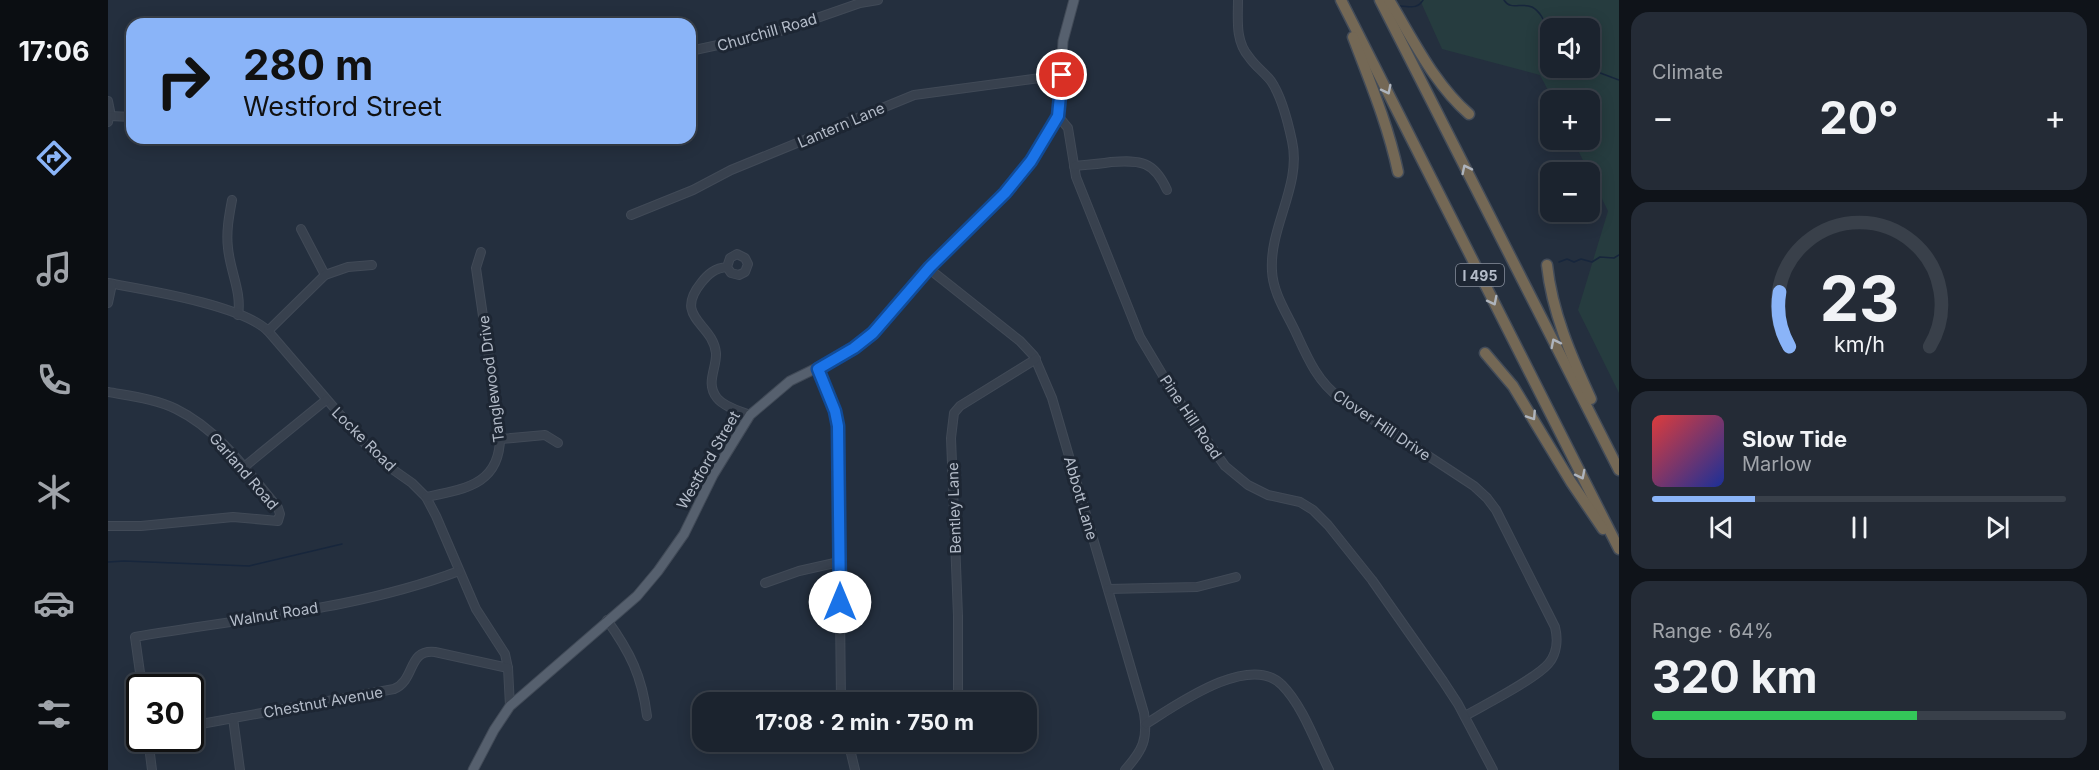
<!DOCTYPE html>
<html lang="en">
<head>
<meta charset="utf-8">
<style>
  body { margin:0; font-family:Inter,sans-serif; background:#242b36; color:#f1f3f6; height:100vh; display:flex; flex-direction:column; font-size:22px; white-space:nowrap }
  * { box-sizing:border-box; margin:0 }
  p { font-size:20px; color:#a0a4aa }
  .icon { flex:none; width:33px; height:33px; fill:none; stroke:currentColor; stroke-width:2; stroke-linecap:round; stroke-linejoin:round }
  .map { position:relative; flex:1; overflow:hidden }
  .sheet { display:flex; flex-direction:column; gap:12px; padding:12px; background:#0f1319; width:480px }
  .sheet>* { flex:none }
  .hud { position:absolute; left:18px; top:18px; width:570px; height:126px; border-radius:18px; box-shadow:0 3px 15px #0003,0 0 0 2px #39404a; background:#8ab4f8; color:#111; overflow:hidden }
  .fabs { position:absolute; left:1432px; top:18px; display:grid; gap:12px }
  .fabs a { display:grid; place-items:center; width:60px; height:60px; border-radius:12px; background:#1b232e; box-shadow:0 3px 15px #0003,0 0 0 2px #39404a; font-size:30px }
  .speed { position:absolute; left:18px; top:674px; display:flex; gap:12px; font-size:30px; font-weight:700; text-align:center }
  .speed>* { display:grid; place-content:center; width:78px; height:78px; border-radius:50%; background:#1b232e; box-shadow:0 3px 15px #0003,0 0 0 2px #39404a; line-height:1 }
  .speed .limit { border:3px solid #111; border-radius:9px; background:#fff; color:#111 }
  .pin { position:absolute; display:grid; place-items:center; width:51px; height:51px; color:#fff; margin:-26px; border:3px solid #fff; border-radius:50%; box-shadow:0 2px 6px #0007 }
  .me { position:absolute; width:66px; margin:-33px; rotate:0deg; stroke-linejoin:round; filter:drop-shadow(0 0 4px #0008) }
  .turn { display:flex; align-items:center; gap:21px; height:126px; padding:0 18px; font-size:27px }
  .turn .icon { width:78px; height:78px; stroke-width:2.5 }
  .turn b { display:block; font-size:42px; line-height:51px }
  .big { font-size:45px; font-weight:700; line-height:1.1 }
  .sheet .card { flex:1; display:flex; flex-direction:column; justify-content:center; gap:9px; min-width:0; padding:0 21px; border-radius:18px; background:#242b36 }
  .sheet .dial { align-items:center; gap:0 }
  .dial svg { height:156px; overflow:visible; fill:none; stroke:#39404a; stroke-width:7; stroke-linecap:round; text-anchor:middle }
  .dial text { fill:#f1f3f6; stroke:none }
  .song { display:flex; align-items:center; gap:18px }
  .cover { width:72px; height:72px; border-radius:9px; background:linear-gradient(135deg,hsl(0 70% 55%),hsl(230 70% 35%)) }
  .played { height:6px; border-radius:3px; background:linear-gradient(90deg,#8ab4f8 25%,#39404a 25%) }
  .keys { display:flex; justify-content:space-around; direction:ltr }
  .heat { display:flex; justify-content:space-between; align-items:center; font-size:33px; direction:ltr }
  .charge { height:9px; border-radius:4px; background:linear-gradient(90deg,#34c759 64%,#39404a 0) }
  .trip { position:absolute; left:584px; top:692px; width:345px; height:60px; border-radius:18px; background:#1b232e; box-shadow:0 3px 15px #0003,0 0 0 2px #39404a; font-weight:700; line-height:60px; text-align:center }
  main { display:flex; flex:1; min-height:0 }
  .dock { display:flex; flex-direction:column; width:108px; justify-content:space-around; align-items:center; background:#0b0e12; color:#a0a4aa }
  .dock .icon { width:42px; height:42px }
  .dock .selected { color:#8ab4f8 }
  .dock b { font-size:27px; color:#f1f3f6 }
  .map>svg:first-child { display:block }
  .green { fill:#263c3f; fill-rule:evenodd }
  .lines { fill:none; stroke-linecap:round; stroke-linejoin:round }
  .stream { stroke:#17263c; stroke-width:1.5 }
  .minor-casing { stroke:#414a57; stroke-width:10 }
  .major-casing { stroke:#414a57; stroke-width:11 }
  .highway-casing { stroke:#434c59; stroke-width:13 }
  .minor { stroke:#38414e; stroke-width:8 }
  .major { stroke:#56606e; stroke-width:9 }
  .highway { stroke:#746855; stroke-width:10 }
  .oneway { stroke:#aeb4bd }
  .route-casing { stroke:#114b97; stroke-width:15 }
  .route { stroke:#1a73e8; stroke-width:10 }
  .labels { text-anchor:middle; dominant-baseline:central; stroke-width:6; stroke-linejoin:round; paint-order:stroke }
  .shield { fill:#1d2633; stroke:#878f9c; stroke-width:1.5 }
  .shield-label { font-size:14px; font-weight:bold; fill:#b4bcc9 }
  .street-label { font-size:15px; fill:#b4bcc9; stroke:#1d2633 }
</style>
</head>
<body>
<main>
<nav class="dock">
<b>17:06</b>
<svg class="icon selected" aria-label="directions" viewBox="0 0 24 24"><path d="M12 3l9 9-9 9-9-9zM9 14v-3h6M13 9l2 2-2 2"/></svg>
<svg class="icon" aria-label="music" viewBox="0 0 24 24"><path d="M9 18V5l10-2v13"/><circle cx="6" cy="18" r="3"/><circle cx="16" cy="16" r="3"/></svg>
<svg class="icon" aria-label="phone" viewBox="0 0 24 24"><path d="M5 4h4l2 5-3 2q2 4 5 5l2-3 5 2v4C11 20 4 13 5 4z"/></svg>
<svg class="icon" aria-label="climate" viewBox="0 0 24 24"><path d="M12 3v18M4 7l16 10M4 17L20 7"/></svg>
<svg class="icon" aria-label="car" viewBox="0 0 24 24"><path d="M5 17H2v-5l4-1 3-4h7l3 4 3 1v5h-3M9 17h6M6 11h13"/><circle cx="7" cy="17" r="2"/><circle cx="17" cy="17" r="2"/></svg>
<svg class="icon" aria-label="filters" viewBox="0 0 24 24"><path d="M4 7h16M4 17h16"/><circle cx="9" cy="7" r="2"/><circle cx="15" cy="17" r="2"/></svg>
</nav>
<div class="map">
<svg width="1511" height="770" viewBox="0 0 1511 770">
  <rect width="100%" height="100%" fill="#242f3e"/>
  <path class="green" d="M1312,0h199v393l-41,-83 30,-99 -35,-71h17v-40h-37l-13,-25 -98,-26zM1443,28h39v40h-39z"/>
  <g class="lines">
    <g class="stream">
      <path d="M1396,0c7,11 17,2 28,7 11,6 14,20 19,29"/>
      <path d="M1292,6c9,0 17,4 23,-6"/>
      <polyline points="1482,63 1487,71 1511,80"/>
      <polyline points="1451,262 1459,259 1466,262 1473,259 1484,262 1492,257 1506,258 1511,255"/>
      <polyline points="0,562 16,561 141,566 234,544"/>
    </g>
    <defs>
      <g id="minor">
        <path d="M1130,0c0,19 -3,41 11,57 6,9 15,15 22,24 11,16 17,41 21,60 10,44 -23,86 -20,130 1,23 16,44 25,64 11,24 21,47 43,63l134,88 13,12 9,12 59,117c3,12 2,26 -6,36 -13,16 -65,42 -84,53"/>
        <polyline points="582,51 666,33 752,3 770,0"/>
        <polyline points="0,101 2,111 0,122"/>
        <polyline points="2,116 24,117"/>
        <polyline points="950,116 960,128 968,177 1032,337 1066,394 1117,466 1140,485 1160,495 1192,502 1205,510 1220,525 1264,580 1335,681 1350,704 1385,770"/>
        <path d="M966,166c12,-1 25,-2 37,-4 30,-2 43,-1 56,28"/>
        <path d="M124,200c-3,16 -6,32 -4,48 2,23 14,44 10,67"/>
        <polyline points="523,215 585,190 623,170 806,95 954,75"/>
        <polyline points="193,229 217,275"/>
        <path d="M619,267l3,-9 7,-4 8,4 3,6 -3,8 -6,3 -8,-2 -4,-6c-12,1 -19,7 -26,16 -28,35 12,40 15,70 1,15 -11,30 1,45 7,9 23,13 33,17"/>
        <path d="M820,268l92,73 14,15 18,42 92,315c4,26 -1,37 -19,57"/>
        <path d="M0,283c38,7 134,22 160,48l99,115 18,18 27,19 14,14 10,19 40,93 29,45 3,14 2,38"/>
        <polyline points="0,303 4,284"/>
        <polyline points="160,331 217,275 240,267 264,265"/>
        <polyline points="710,369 727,411 730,426 733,702"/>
        <path d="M0,392c22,4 48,7 68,17 43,21 72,63 102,99l2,6 -2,7 -45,-4 -92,9h-33"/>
        <polyline points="393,439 437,435 450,443"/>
        <polyline points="136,467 218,400"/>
        <path d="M318,497c40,-8 76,-13 74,-64l-24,-165 5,-16"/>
        <polyline points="657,583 691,571 731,562"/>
        <polyline points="1000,589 1089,587 1128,577"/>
        <path d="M499,620c23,32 35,56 40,96"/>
        <path d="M34,687l-7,-50c108,-19 221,-27 324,-66"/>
        <polyline points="850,702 850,616 843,438 846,413 852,406 928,359"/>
        <polyline points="125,718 132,770"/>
        <path d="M1038,724c30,-19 104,-72 136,-39 21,21 34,59 47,85"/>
        <path d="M82,726l204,-37c22,-9 13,-40 41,-37l73,16"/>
        <polyline points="40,738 44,770"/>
        <polyline points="740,741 747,770"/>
      </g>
      <polyline id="major" points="365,770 386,730 402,706 529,596 550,571 576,534 605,475 642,415 682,381 727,359 765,333 822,267 897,193 923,161 944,127 951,110 955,41 966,0"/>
      <g id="highway">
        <polyline points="1233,0 1511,549"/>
        <polyline points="1272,0 1511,470"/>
        <path d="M1281,0c24,39 45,84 80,114"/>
        <path d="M1245,37c17,45 35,88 45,135"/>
        <path d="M1439,265c5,47 24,91 44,134"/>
        <polyline points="1377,353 1405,386 1463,482 1495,529"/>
      </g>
    </defs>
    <use href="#minor" class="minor-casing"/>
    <use href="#major" class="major-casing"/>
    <use href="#highway" class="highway-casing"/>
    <use href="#minor" class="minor"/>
    <use href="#major" class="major"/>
    <use href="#highway" class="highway"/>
  </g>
  <defs><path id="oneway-chevron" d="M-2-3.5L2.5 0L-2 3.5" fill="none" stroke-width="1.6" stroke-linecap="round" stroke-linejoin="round" transform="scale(1.5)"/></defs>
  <g class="oneway">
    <use href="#oneway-chevron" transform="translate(1279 90) rotate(63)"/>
    <use href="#oneway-chevron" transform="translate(1358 169) rotate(-116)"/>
    <use href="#oneway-chevron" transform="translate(1385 301) rotate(63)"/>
    <use href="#oneway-chevron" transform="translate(1447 343) rotate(-117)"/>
    <use href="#oneway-chevron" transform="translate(1424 416) rotate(57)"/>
    <use href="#oneway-chevron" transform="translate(1473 475) rotate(63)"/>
  </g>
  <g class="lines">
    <defs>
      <polyline id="route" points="732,602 730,426 727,411 710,369 746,348 765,333 822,267 897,193 923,161 950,116 954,75"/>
    </defs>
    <use href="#route" class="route-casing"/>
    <use href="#route" class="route"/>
  </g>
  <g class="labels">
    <rect class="shield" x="1348" y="264" width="48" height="22" rx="4.5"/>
    <g class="shield-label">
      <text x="1372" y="275">I 495</text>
    </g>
    <g class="street-label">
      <text transform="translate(659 32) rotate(-16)">Churchill Road</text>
      <text transform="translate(733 125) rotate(-23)">Lantern Lane</text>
      <text transform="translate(383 379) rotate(-97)">Tanglewood Drive</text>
      <text transform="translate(1083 417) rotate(56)">Pine Hill Road</text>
      <text transform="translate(1274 425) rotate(34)">Clover Hill Drive</text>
      <text transform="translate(256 439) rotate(45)">Locke Road</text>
      <text transform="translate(600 460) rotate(-60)">Westford Street</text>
      <text transform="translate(136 471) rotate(49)">Garland Road</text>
      <text transform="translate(973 498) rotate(74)">Abbott Lane</text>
      <text transform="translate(846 508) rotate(-92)">Bentley Lane</text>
      <text transform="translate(166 614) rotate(-9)">Walnut Road</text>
      <text transform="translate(215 702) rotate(-10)">Chestnut Avenue</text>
    </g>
  </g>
</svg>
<div class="fabs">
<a><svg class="icon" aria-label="sound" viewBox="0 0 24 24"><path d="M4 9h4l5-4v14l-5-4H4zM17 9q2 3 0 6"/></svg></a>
<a>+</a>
<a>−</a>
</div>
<div class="speed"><div class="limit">30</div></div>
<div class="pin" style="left:954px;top:75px;background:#d93025"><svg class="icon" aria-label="arrive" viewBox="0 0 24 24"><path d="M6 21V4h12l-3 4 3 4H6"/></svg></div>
<svg class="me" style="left:732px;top:602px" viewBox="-20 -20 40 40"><circle r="19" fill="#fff"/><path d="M0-13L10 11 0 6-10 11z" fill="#1a73e8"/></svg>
<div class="trip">17:08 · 2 min · 750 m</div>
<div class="hud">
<div class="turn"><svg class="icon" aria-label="right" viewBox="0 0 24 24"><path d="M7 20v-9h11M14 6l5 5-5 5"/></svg><div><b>280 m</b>Westford Street</div></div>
</div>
</div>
<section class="sheet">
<div class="card"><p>Climate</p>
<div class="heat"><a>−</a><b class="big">20°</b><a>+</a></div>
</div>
<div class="card dial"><svg viewBox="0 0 100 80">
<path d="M14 69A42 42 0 1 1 86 69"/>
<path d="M14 69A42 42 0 0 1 9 41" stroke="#8ab4f8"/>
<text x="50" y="56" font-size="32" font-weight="700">23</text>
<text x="50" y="72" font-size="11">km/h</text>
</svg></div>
<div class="card">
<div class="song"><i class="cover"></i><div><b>Slow Tide</b><p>Marlow</p></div></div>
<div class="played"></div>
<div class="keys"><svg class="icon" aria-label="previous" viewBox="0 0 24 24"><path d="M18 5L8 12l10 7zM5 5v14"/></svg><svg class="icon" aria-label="pause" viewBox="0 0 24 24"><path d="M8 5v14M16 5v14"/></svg><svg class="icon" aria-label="next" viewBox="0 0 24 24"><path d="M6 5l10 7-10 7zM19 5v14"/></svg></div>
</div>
<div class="card"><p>Range · 64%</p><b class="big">320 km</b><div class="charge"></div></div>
</section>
</main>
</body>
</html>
